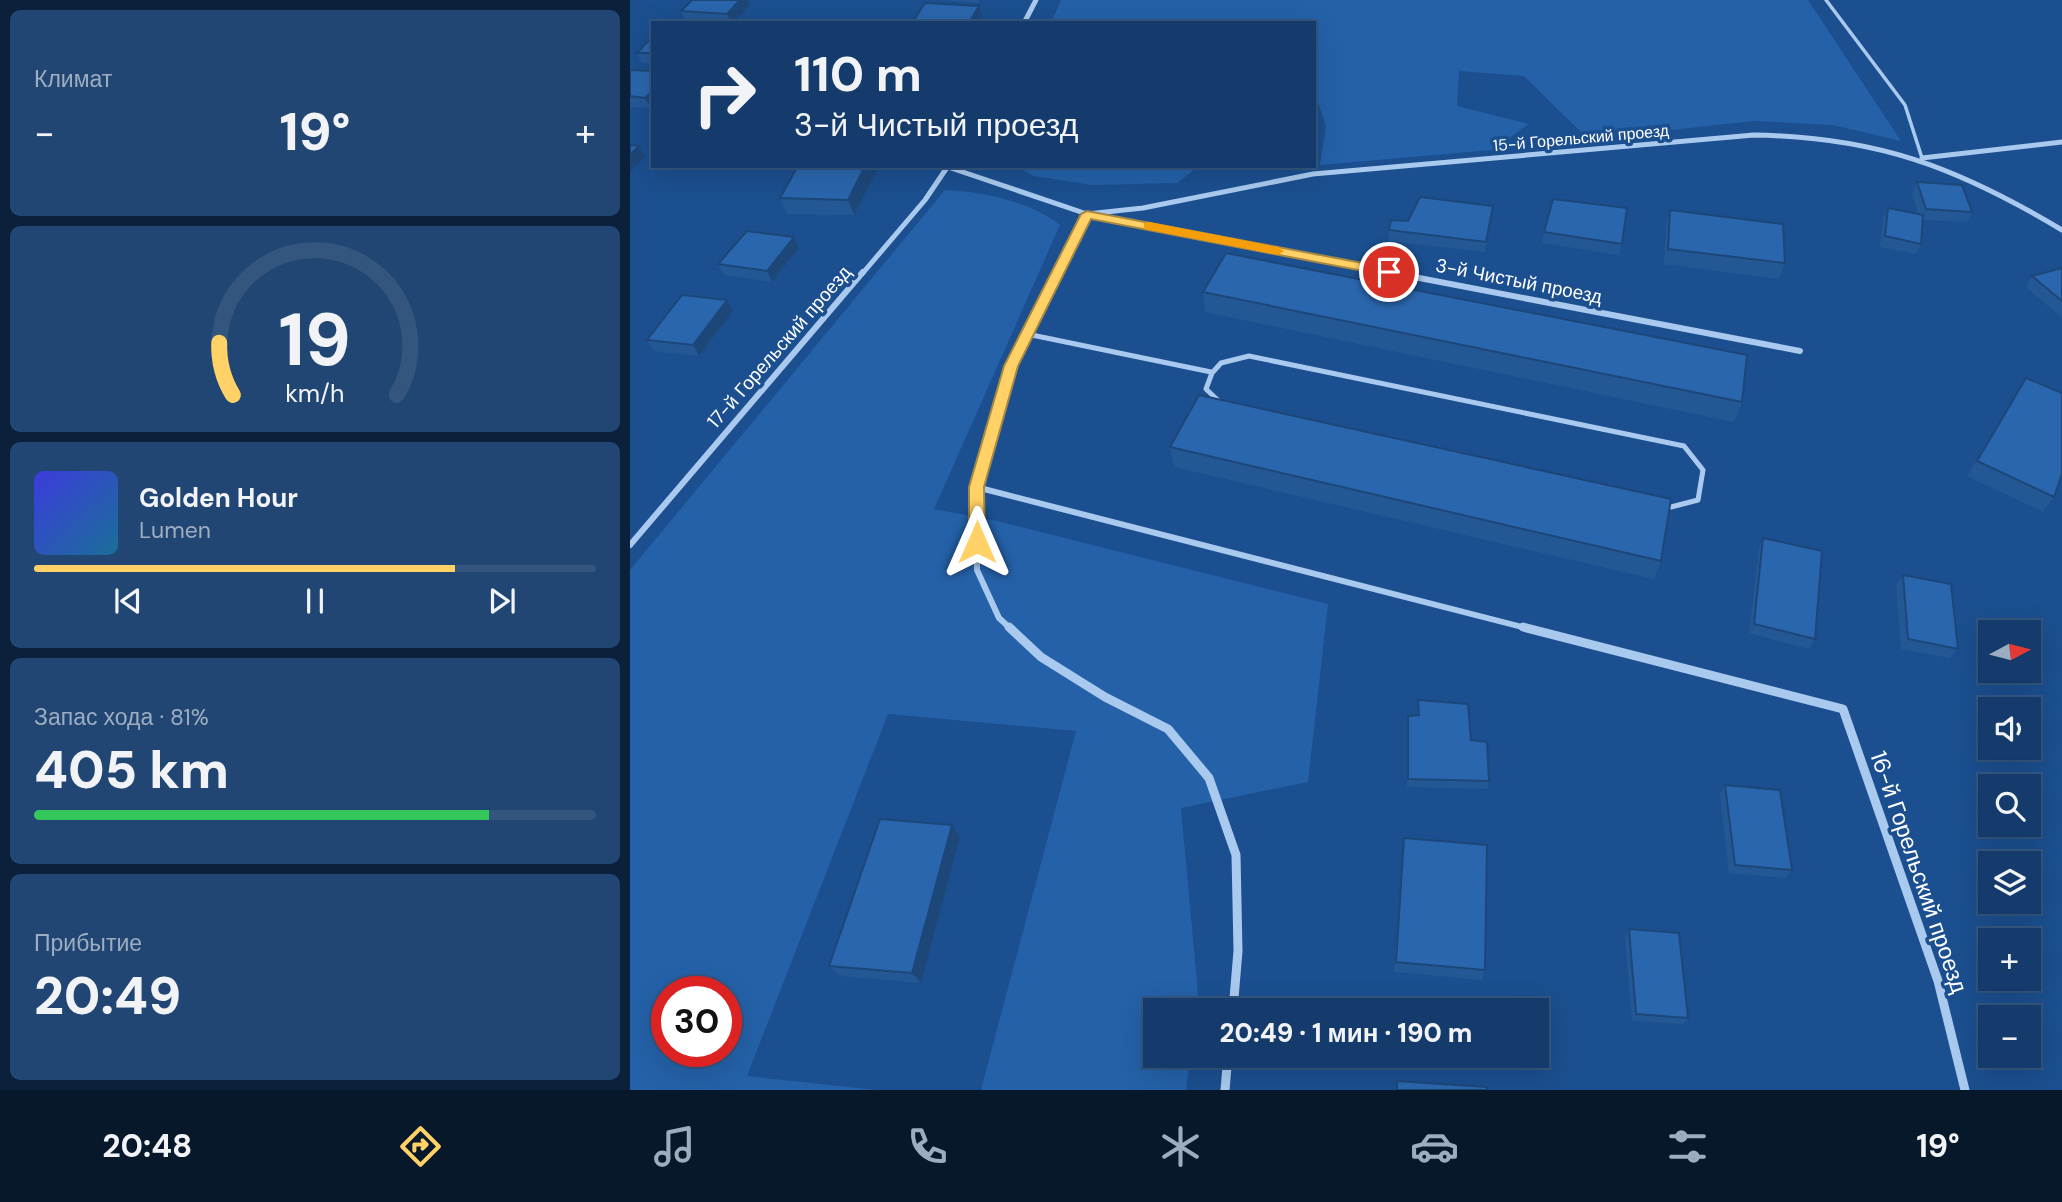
<!DOCTYPE html>
<html lang="ru">
<head>
<meta charset="utf-8">
<style>
  body { margin:0; font-family:"DM Sans",sans-serif; background:#214673; color:#f1f3f6; height:100vh; display:flex; flex-direction:column; font-size:26px; white-space:nowrap }
  * { box-sizing:border-box; margin:0 }
  p { font-size:23px; color:#9dadc1 }
  .icon { flex:none; width:38px; height:38px; fill:none; stroke:currentColor; stroke-width:2; stroke-linecap:round; stroke-linejoin:round }
  .map { position:relative; flex:1; overflow:hidden }
  .panel { display:flex; flex-direction:column; gap:10px; padding:10px; background:#0b203b; width:630px }
  .panel>* { flex:none }
  .top-card { position:absolute; left:21px; top:21px; width:665px; height:147px; border-radius:0px; box-shadow:0 7px 28px #0002,0 0 0 2px #33557e; background:#143b6b; color:#f1f3f6; overflow:hidden }
  .needle { width:46px; rotate:83deg }
  .buttons { position:absolute; left:1348px; top:620px; display:grid; gap:14px }
  .buttons a { display:grid; place-items:center; width:63px; height:63px; border-radius:0px; background:#143b6b; box-shadow:0 7px 28px #0002,0 0 0 2px #33557e; font-size:35px }
  .speed { position:absolute; left:21px; top:976px; display:flex; gap:14px; font-size:35px; font-weight:700; text-align:center }
  .speed>* { display:grid; place-content:center; width:91px; height:91px; border-radius:50%; background:#143b6b; box-shadow:0 7px 28px #0002,0 0 0 2px #33557e; line-height:1 }
  .speed .limit { border:10px solid #d22; background:#fff; color:#111 }
  .pin { position:absolute; display:grid; place-items:center; width:60px; height:60px; color:#fff; margin:-30px; border:4px solid #fff; border-radius:50%; box-shadow:0 2px 7px #0007 }
  .me { position:absolute; width:77px; margin:-38px; rotate:0deg; stroke-linejoin:round; filter:drop-shadow(0 0 5px #0008) }
  .turn { display:flex; align-items:center; gap:24px; height:147px; padding:0 28px; font-size:32px }
  .turn .icon { width:91px; height:91px; stroke-width:2.5 }
  .turn b { display:block; font-size:49px; line-height:60px }
  .big { font-size:52px; font-weight:800; line-height:1.1 }
  .panel .card { flex:1; display:flex; flex-direction:column; justify-content:center; gap:10px; min-width:0; padding:0 24px; border-radius:10px; background:#214673 }
  .panel .dial { align-items:center; gap:0 }
  .dial svg { height:182px; overflow:visible; fill:none; stroke:#33557e; stroke-width:7; stroke-linecap:round; text-anchor:middle }
  .dial text { fill:#f1f3f6; stroke:none }
  .song { display:flex; align-items:center; gap:21px }
  .cover { width:84px; height:84px; border-radius:10px; background:linear-gradient(135deg,hsl(240 70% 55%),hsl(200 70% 35%)) }
  .played { height:7px; border-radius:4px; background:linear-gradient(90deg,#ffd166 75%,#33557e 75%) }
  .keys { display:flex; justify-content:space-around; direction:ltr }
  .heat { display:flex; justify-content:space-between; align-items:center; font-size:38px; direction:ltr }
  .charge { height:10px; border-radius:5px; background:linear-gradient(90deg,#34c759 81%,#33557e 0) }
  .trip { position:absolute; left:513px; top:998px; width:406px; height:70px; border-radius:0px; background:#143b6b; box-shadow:0 7px 28px #0002,0 0 0 2px #33557e; font-weight:800; line-height:70px; text-align:center }
  .tab-bar { display:flex; height:112px; justify-content:space-around; align-items:center; background:#08182b; color:#9dadc1 }
  .tab-bar .icon { width:49px; height:49px }
  .tab-bar .current { color:#ffd166 }
  .tab-bar b { font-size:32px; color:#f1f3f6 }
  main { display:flex; flex:1; min-height:0 }
  .map>svg:first-child { display:block }
  .green { fill:#2461a8; fill-rule:evenodd }
  .lines { fill:none; stroke-linecap:round; stroke-linejoin:round }
  .lane-far1 { stroke:#a9c9ee; stroke-width:3.5 }
  .lane { stroke:#a9c9ee; stroke-width:5 }
  .street-far2 { stroke:#a9c9ee; stroke-width:5 }
  .street-far1 { stroke:#a9c9ee; stroke-width:6 }
  .street { stroke:#a9c9ee; stroke-width:9 }
  .wall { fill:#245895 }
  .shaded-wall { fill:#1d4779 }
  .building { fill:#2a66ad; stroke:#1d4779; stroke-width:2 }
  .route { fill:#ffd166; stroke:#a68842; stroke-width:2 }
  .slow { fill:#f59e0b }
  .labels { text-anchor:middle; dominant-baseline:central; stroke-width:7; stroke-linejoin:round; paint-order:stroke }
  .far-street-label { font-size:16px; fill:#fff; stroke:#1b4f8f }
  .street-label { font-size:19px; fill:#fff; stroke:#1b4f8f }
  .near-street-label { font-size:23px; fill:#fff; stroke:#1b4f8f }
</style>
</head>
<body>
<main>
<section class="panel">
<div class="card"><p>Климат</p>
<div class="heat"><a>−</a><b class="big">19°</b><a>+</a></div>
</div>
<div class="card dial"><svg viewBox="0 0 100 80">
<path d="M14 69A42 42 0 1 1 86 69"/>
<path d="M14 69A42 42 0 0 1 8 46" stroke="#ffd166"/>
<text x="50" y="56" font-size="32" font-weight="700">19</text>
<text x="50" y="72" font-size="11">km/h</text>
</svg></div>
<div class="card">
<div class="song"><i class="cover"></i><div><b>Golden Hour</b><p>Lumen</p></div></div>
<div class="played"></div>
<div class="keys"><svg class="icon" aria-label="previous" viewBox="0 0 24 24"><path d="M18 5L8 12l10 7zM5 5v14"/></svg><svg class="icon" aria-label="pause" viewBox="0 0 24 24"><path d="M8 5v14M16 5v14"/></svg><svg class="icon" aria-label="next" viewBox="0 0 24 24"><path d="M6 5l10 7-10 7zM19 5v14"/></svg></div>
</div>
<div class="card"><p>Запас хода · 81%</p><b class="big">405 km</b><div class="charge"></div></div>
<div class="card"><p>Прибытие</p><b class="big">20:49</b></div>
</section>
<div class="map">
<svg width="1432" height="1090" viewBox="0 0 1432 1090">
  <rect width="100%" height="100%" fill="#1b4f8f"/>
  <g class="green">
    <polygon points="431,0 1178,0 1271,141 1203,125 1124,121 958,139 894,76 829,71 827,106 899,124 862,150 690,165 696,126 684,91 684,23 421,23"/>
    <polygon points="385,166 569,166 547,183 462,185 404,176"/>
    <path d="M315,190c35,1 88,12 115,35l-126,284 63,12 331,83 -20,178 -127,26 17,185 -2,17h-41v45h35l-4,35h-205l95,-359 -188,-17 -141,362 129,14h-246v-520zM37,992h59v60h-59z"/>
  </g>
  <g class="lines">
    <polyline class="lane-far1" points="1196,0 1275,105 1292,158"/>
    <g class="lane">
      <polyline points="397,334 581,372"/>
      <polygon points="619,356 1054,446 1073,470 1068,500 1041,507 596,408 576,389 582,373 591,363"/>
    </g>
    <g class="street-far2">
      <polyline points="394,23 406,0"/>
      <polyline points="1292,158 1432,142"/>
      <polyline points="318,167 457,214 768,274"/>
      <path d="M457,214l56,-6 170,-34 441,-39c123,2 203,32 308,95"/>
      <polyline points="232,274 295,200 318,166"/>
      <polyline points="427,274 457,214"/>
    </g>
    <g class="street-far1">
      <polyline points="758,272 1170,351"/>
      <polyline points="346,487 900,629"/>
      <polyline points="0,545 233,272"/>
      <polyline points="381,629 369,618 347,570 346,487 381,366 428,272"/>
    </g>
    <g class="street">
      <polyline points="379,627 411,657 475,697 538,729 579,778 606,855 608,951 603,1010"/>
      <polyline points="893,627 1213,709 1308,981 1335,1090"/>
      <polyline points="595,1090 598,1055"/>
    </g>
  </g>
  <g class="wall">
    <polygon points="62,0 119,0 121,4 103,23 79,23 56,21 51,11"/>
    <polygon points="310,0 349,0 348,3"/>
    <polygon points="352,16 348,23 285,23 284,20"/>
    <polygon points="23,36 23,64 12,63 7,53"/>
    <polygon points="0,70 23,71 21,108 0,107"/>
    <polygon points="247,171 224,215 157,214 150,198"/>
    <polygon points="1287,182 1342,212 1337,222 1293,220 1291,244 1286,254 1250,247 1253,219 1258,208 1289,215 1282,193"/>
    <polygon points="863,206 855,252 758,241 759,230 778,221"/>
    <polygon points="1040,210 1155,263 1149,279 1034,264 1036,226"/>
    <polygon points="914,232 992,244 989,255 912,243"/>
    <polygon points="164,237 169,248 142,282 94,275 88,264"/>
    <polygon points="1432,268 1432,318 1396,287 1402,276"/>
    <polygon points="573,292 1112,402 1104,422 575,312"/>
    <polygon points="97,300 103,311 69,356 24,351 17,340"/>
    <polygon points="1396,378 1424,497 1413,512 1337,476"/>
    <polygon points="540,447 1031,561 1024,579 544,467"/>
    <polygon points="1133,538 1185,639 1179,649 1119,633 1129,548"/>
    <polygon points="1273,575 1328,649 1320,658 1271,649 1266,585"/>
    <polygon points="788,700 841,740 859,781 858,789 777,787 778,716 787,715"/>
    <polygon points="1095,785 1162,870 1155,878 1099,873 1090,794"/>
    <polygon points="330,837 291,983 210,976 199,966"/>
    <polygon points="774,838 855,970 852,980 764,972"/>
    <polygon points="999,929 1058,1018 1053,1024 1002,1021 995,937"/>
  </g>
  <g class="shaded-wall">
    <polygon points="110,0 119,0 121,4 103,23 101,23 97,14"/>
    <polygon points="349,6 352,16 348,23 339,23"/>
    <polygon points="23,90 23,107 21,108 15,98"/>
    <polygon points="9,146 15,157 0,172 0,155"/>
    <polygon points="235,166 245,166 247,171 224,215 218,200"/>
    <polygon points="164,237 169,248 142,282 137,271"/>
    <polygon points="97,300 103,311 69,356 63,345"/>
    <polygon points="322,825 330,837 291,983 282,973"/>
  </g>
  <g class="building">
    <polygon points="62,0 110,0 97,14 51,11"/>
    <polygon points="295,3 349,6 339,23 284,20"/>
    <polygon points="23,36 23,53 7,53"/>
    <polygon points="0,70 23,71 23,90 15,98 0,96"/>
    <polygon points="0,145 9,146 0,155"/>
    <polygon points="168,166 235,166 218,200 150,198"/>
    <polygon points="1287,182 1332,185 1342,212 1296,209"/>
    <polygon points="790,197 863,206 856,242 759,230 761,220 778,221"/>
    <polygon points="923,199 997,208 992,244 914,232"/>
    <polygon points="1258,208 1293,215 1291,244 1255,236"/>
    <polygon points="1040,210 1153,224 1155,263 1038,249"/>
    <polygon points="117,231 164,237 137,271 88,264"/>
    <polygon points="596,253 1117,355 1112,402 573,292"/>
    <polygon points="1432,268 1432,301 1402,276"/>
    <polygon points="52,295 97,300 63,345 17,340"/>
    <polygon points="1396,378 1432,393 1432,474 1424,497 1347,461"/>
    <polygon points="569,395 1041,499 1031,561 540,447"/>
    <polygon points="1133,538 1192,551 1185,639 1124,624"/>
    <polygon points="1273,575 1321,584 1328,649 1278,639"/>
    <polygon points="788,700 838,704 841,740 857,742 859,781 778,779 778,716 789,715"/>
    <polygon points="1095,785 1150,790 1162,870 1105,865"/>
    <polygon points="250,819 322,825 282,973 199,966"/>
    <polygon points="774,838 857,845 855,970 766,962"/>
    <polygon points="999,929 1049,933 1058,1018 1006,1014"/>
    <polygon points="767,1081 857,1087 857,1090 767,1090"/>
  </g>
  <polygon class="route" points="457,211 759,268 765,272 759,276 461,219 388,366 354,487 355,542 352,547 341,547 339,542 339,487 374,366 451,214"/>
  <polygon class="slow" points="519,222 648,247 654,251 648,255 514,229 514,223"/>
  <g class="labels">
    <g class="far-street-label">
      <text transform="translate(951 138) rotate(-5)">15-й Горельский проезд</text>
    </g>
    <g class="street-label">
      <text transform="translate(889 281) rotate(11)">3-й Чистый проезд</text>
      <text transform="translate(149 347) rotate(-49)">17-й Горельский проезд</text>
    </g>
    <g class="near-street-label">
      <text transform="translate(1289 872) rotate(71)">16-й Горельский проезд</text>
    </g>
  </g>
</svg>
<div class="buttons">
<a><svg class="needle" viewBox="-14 -14 28 28"><path d="M0-13l5 13h-10z" fill="#e53935"/><path d="M0 13l5-13h-10z" fill="#9dadc1"/></svg></a>
<a><svg class="icon" aria-label="sound" viewBox="0 0 24 24"><path d="M4 9h4l5-4v14l-5-4H4zM17 9q2 3 0 6"/></svg></a>
<a><svg class="icon" aria-label="search" viewBox="0 0 24 24"><circle cx="10" cy="10" r="6"/><path d="M15 15l6 6"/></svg></a>
<a><svg class="icon" aria-label="layers" viewBox="0 0 24 24"><path d="M12 4l9 5-9 5-9-5zM3 14l9 5 9-5"/></svg></a>
<a>+</a>
<a>−</a>
</div>
<div class="speed"><div class="limit">30</div></div>
<div class="pin" style="left:759px;top:272px;background:#d93025"><svg class="icon" aria-label="arrive" viewBox="0 0 24 24"><path d="M6 21V4h12l-3 4 3 4H6"/></svg></div>
<svg class="me" style="left:347px;top:542px" viewBox="-20 -20 40 40"><path d="M0-17L14 15 0 8-14 15z" fill="#ffd166" stroke="#fff" stroke-width="4"/></svg>
<div class="trip">20:49 · 1 мин · 190 m</div>
<div class="top-card">
<div class="turn"><svg class="icon" aria-label="right" viewBox="0 0 24 24"><path d="M7 20v-9h11M14 6l5 5-5 5"/></svg><div><b>110 m</b>3-й Чистый проезд</div></div>
</div>
</div>
</main>
<nav class="tab-bar">
<b>20:48</b>
<svg class="icon current" aria-label="directions" viewBox="0 0 24 24"><path d="M12 3l9 9-9 9-9-9zM9 14v-3h6M13 9l2 2-2 2"/></svg>
<svg class="icon" aria-label="music" viewBox="0 0 24 24"><path d="M9 18V5l10-2v13"/><circle cx="6" cy="18" r="3"/><circle cx="16" cy="16" r="3"/></svg>
<svg class="icon" aria-label="phone" viewBox="0 0 24 24"><path d="M5 4h4l2 5-3 2q2 4 5 5l2-3 5 2v4C11 20 4 13 5 4z"/></svg>
<svg class="icon" aria-label="climate" viewBox="0 0 24 24"><path d="M12 3v18M4 7l16 10M4 17L20 7"/></svg>
<svg class="icon" aria-label="car" viewBox="0 0 24 24"><path d="M5 17H2v-5l4-1 3-4h7l3 4 3 1v5h-3M9 17h6M6 11h13"/><circle cx="7" cy="17" r="2"/><circle cx="17" cy="17" r="2"/></svg>
<svg class="icon" aria-label="filters" viewBox="0 0 24 24"><path d="M4 7h16M4 17h16"/><circle cx="9" cy="7" r="2"/><circle cx="15" cy="17" r="2"/></svg>
<b>19°</b>
</nav>
</body>
</html>
